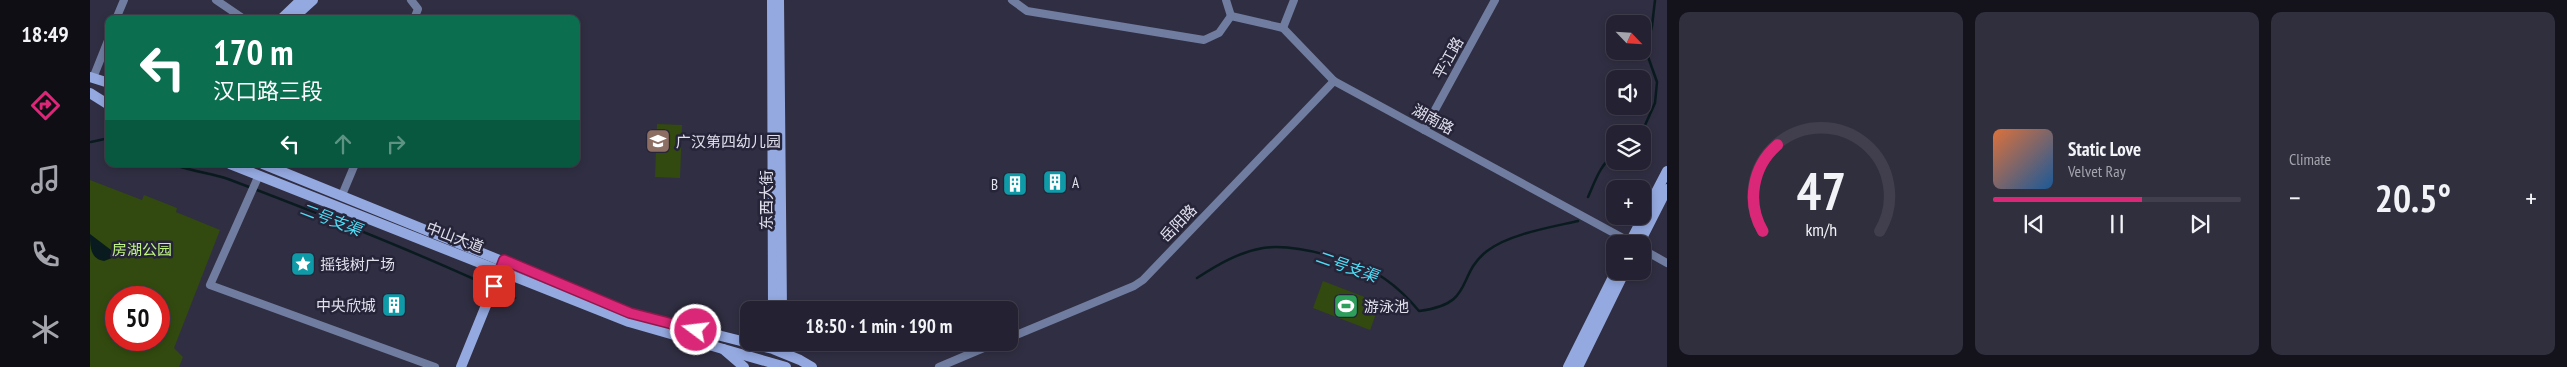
<!DOCTYPE html>
<html lang="en">
<head>
<meta charset="utf-8">
<style>
  body { margin:0; font-family:"PT Sans Narrow","Noto Sans SC",sans-serif; background:#302f3e; color:#f1f3f6; height:100vh; display:flex; flex-direction:column; font-size:19px; white-space:nowrap }
  * { box-sizing:border-box; margin:0 }
  p { font-size:16px; color:#a3a4ac }
  .icon { flex:none; width:28px; height:28px; fill:none; stroke:currentColor; stroke-width:2; stroke-linecap:round; stroke-linejoin:round }
  .map { position:relative; flex:1; overflow:hidden }
  .sheet { display:flex; flex-direction:column; gap:12px; padding:12px; background:#14131c; width:900px }
  .sheet>* { flex:none }
  .hud { position:absolute; left:15px; top:15px; width:475px; height:152px; border-radius:10px; box-shadow:0 2px 8px #0003,0 0 0 1px #413f4d; background:#0b6e4f; color:#fff; overflow:hidden }
  .needle { width:32px; rotate:115deg }
  .tools { position:absolute; left:1516px; top:15px; display:grid; gap:10px }
  .tools a { display:grid; place-items:center; width:45px; height:45px; border-radius:10px; background:#242232; box-shadow:0 2px 8px #0003,0 0 0 1px #413f4d; font-size:25px }
  .speed { position:absolute; left:15px; top:286px; display:flex; gap:10px; font-size:25px; font-weight:700; text-align:center }
  .speed>* { display:grid; place-content:center; width:65px; height:65px; border-radius:50%; background:#242232; box-shadow:0 2px 8px #0003,0 0 0 1px #413f4d; line-height:1 }
  .speed .limit { border:8px solid #d22; background:#fff; color:#111 }
  .pin { position:absolute; display:grid; place-items:center; width:42px; height:42px; color:#fff; margin:-21px; border-radius:10px; box-shadow:0 2px 8px #0006 }
  .me { position:absolute; width:55px; margin:-28px; rotate:285deg; stroke-linejoin:round; filter:drop-shadow(0 0 4px #0008) }
  .turn { display:flex; align-items:center; gap:18px; height:105px; padding:0 25px; font-size:22px }
  .turn .icon { width:65px; height:65px; stroke-width:2.5 }
  .turn b { display:block; font-size:35px; line-height:42px }
  .lanes { display:flex; align-items:center; height:48px; padding:0 25px; background:#0003; justify-content:center; gap:25px; direction:ltr }
  .lanes .off { opacity:.35 }
  .big { font-size:38px; font-weight:800; line-height:1.1 }
  .sheet .tile { flex:1; display:flex; flex-direction:column; justify-content:center; gap:8px; min-width:0; padding:0 18px; border-radius:10px; background:#302f3e }
  .sheet .dial { align-items:center; gap:0 }
  .dial svg { height:130px; overflow:visible; fill:none; stroke:#413f4d; stroke-width:7; stroke-linecap:round; text-anchor:middle }
  .dial text { fill:#f1f3f6; stroke:none }
  .song { display:flex; align-items:center; gap:15px }
  .cover { width:60px; height:60px; border-radius:8px; background:linear-gradient(135deg,hsl(20 70% 55%),hsl(210 70% 35%)) }
  .played { height:5px; border-radius:2px; background:linear-gradient(90deg,#db2777 60%,#413f4d 60%) }
  .keys { display:flex; justify-content:space-around; direction:ltr }
  .heat { display:flex; justify-content:space-between; align-items:center; font-size:28px; direction:ltr }
  .sheet .tiles { flex:1; display:grid; gap:12px; grid-template-columns:repeat(3,1fr) }
  .trip { position:absolute; left:650px; top:301px; width:278px; height:50px; border-radius:10px; background:#242232; box-shadow:0 2px 8px #0003,0 0 0 1px #413f4d; font-weight:800; line-height:50px; text-align:center }
  main { display:flex; flex:1; min-height:0 }
  .dock { display:flex; flex-direction:column; width:90px; justify-content:space-around; align-items:center; background:#0e0e14; color:#a3a4ac }
  .dock .icon { width:35px; height:35px }
  .dock .active { color:#db2777 }
  .dock b { font-size:22px; color:#f1f3f6 }
  .map>svg:first-child { display:block }
  .green { fill:#324a0f; fill-rule:evenodd }
  .water { fill:#091b1f }
  .lines { fill:none; stroke-linecap:round; stroke-linejoin:round }
  .stream { stroke:#091b1f; stroke-width:2.5 }
  .street { stroke:#707da0; stroke-width:8 }
  .secondary { stroke:#94a9e0; stroke-width:10 }
  .route-casing { stroke:#8e194d; stroke-width:12 }
  .route { stroke:#db2777; stroke-width:9 }
  .labels { text-anchor:middle; dominant-baseline:central; stroke-width:5; stroke-linejoin:round; paint-order:stroke }
  .street-label { font-size:15px; fill:#e1e0ed; stroke:#262438 }
  .poi-label { font-size:15px; fill:#e1e0ed; stroke:#262438; text-anchor:start }
  .park-label { font-size:15px; fill:#c1f583; stroke:#262438 }
  .water-label { font-size:16px; font-style:italic; fill:#50dcf5; stroke:#262438 }
</style>
</head>
<body>
<main>
<nav class="dock">
<b>18:49</b>
<svg class="icon active" aria-label="directions" viewBox="0 0 24 24"><path d="M12 3l9 9-9 9-9-9zM9 14v-3h6M13 9l2 2-2 2"/></svg>
<svg class="icon" aria-label="music" viewBox="0 0 24 24"><path d="M9 18V5l10-2v13"/><circle cx="6" cy="18" r="3"/><circle cx="16" cy="16" r="3"/></svg>
<svg class="icon" aria-label="phone" viewBox="0 0 24 24"><path d="M5 4h4l2 5-3 2q2 4 5 5l2-3 5 2v4C11 20 4 13 5 4z"/></svg>
<svg class="icon" aria-label="climate" viewBox="0 0 24 24"><path d="M12 3v18M4 7l16 10M4 17L20 7"/></svg>
</nav>
<div class="map">
<svg width="1577" height="367" viewBox="0 0 1577 367">
  <rect width="100%" height="100%" fill="#302e42"/>
  <g class="green">
    <polygon points="567,124 592,125 590,178 565,177"/>
    <path d="M0,180l52,20 2,-5 33,13 -1,4 44,18 -46,118 9,9 -4,10h-89zM26,298h43v42h-43z"/>
    <polygon points="1233,281 1290,303 1280,330 1223,308"/>
  </g>
  <g class="water">
    <path d="M0,234l21,16 1,8 -8,3c-14,-2 -14,-15 -14,-27z"/>
    <circle cx="209" cy="265" r="8"/>
  </g>
  <g class="lines">
    <g class="stream">
      <polyline points="1551,134 1565,103 1567,82 1556,51 1562,26 1565,0"/>
      <polyline points="1,142 19,138"/>
      <path d="M82,164c18,7 38,9 56,15 87,33 174,67 259,106"/>
      <path d="M1498,197c6,-13 13,-36 27,-41"/>
      <path d="M1107,278c20,-13 42,-26 66,-30 33,-5 95,13 122,31 13,9 24,20 34,32 57,-7 36,-35 68,-60 22,-17 65,-24 91,-30"/>
      <polyline points="410,291 425,298"/>
    </g>
    <g class="street">
      <polyline points="126,0 154,19"/>
      <polyline points="321,0 328,9 324,19"/>
      <polyline points="922,0 937,11 1114,40 1129,33 1141,16 1193,28 1244,81 1544,244"/>
      <polyline points="1136,0 1141,16"/>
      <polyline points="26,19 34,0"/>
      <polyline points="1193,28 1204,0"/>
      <polyline points="3,78 19,38"/>
      <polyline points="1334,130 1405,0"/>
      <polyline points="169,175 120,285 345,367"/>
      <polyline points="252,195 265,164"/>
      <polyline points="1552,249 1577,263"/>
      <polyline points="919,338 1044,286 1053,280 1244,81"/>
      <polyline points="849,367 908,342"/>
    </g>
    <g class="secondary">
      <polyline points="682,0 683,310"/>
      <polyline points="689,0 692,310"/>
      <polyline points="191,19 211,0"/>
      <polyline points="202,19 223,0"/>
      <polyline points="0,77 19,83"/>
      <polyline points="0,93 19,105"/>
      <polyline points="140,164 539,322 696,367"/>
      <polyline points="173,164 540,313 683,349 710,360 722,367"/>
      <polyline points="1539,244 1577,171"/>
      <polyline points="1549,244 1577,189"/>
      <polyline points="633,349 654,367"/>
      <polyline points="371,367 412,266"/>
      <polyline points="1478,367 1526,271"/>
      <polyline points="1488,367 1535,271"/>
    </g>
  </g>
  <g class="lines">
    <defs>
      <polyline id="route" points="404,286 414,260 540,313 606,330"/>
    </defs>
    <use href="#route" class="route-casing"/>
    <use href="#route" class="route"/>
  </g>
  <defs>
    <symbol id="school-square" viewBox="-11 -11 22 22"><rect x="-9" y="-9" width="18" height="18" rx="4" fill="#8d6e63" stroke="#262438"/><path d="M0-5L7-2L0 1L-7-2ZM-4 1L0 2.5L4 1V4Q0 6-4 4Z" fill="#fff"/></symbol>
    <symbol id="building-square" viewBox="-11 -11 22 22"><rect x="-9" y="-9" width="18" height="18" rx="4" fill="#0f9aa8" stroke="#262438"/><path d="M-4-6H4V6H1V3H-1V6H-4ZM-2.5-4.3h1.7v1.8h-1.7ZM.8-4.3h1.7v1.8H.8ZM-2.5-1h1.7V.8h-1.7ZM.8-1h1.7V.8H.8Z" fill="#fff"/></symbol>
    <symbol id="sight-square" viewBox="-11 -11 22 22"><rect x="-9" y="-9" width="18" height="18" rx="4" fill="#0f9aa8" stroke="#262438"/><path d="M0-6L1.8-2.2L6-1.7L2.9 1.2L3.7 5.4L0 3.3L-3.7 5.4L-2.9 1.2L-6-1.7L-1.8-2.2Z" fill="#fff"/></symbol>
    <symbol id="stadium-square" viewBox="-11 -11 22 22"><rect x="-9" y="-9" width="18" height="18" rx="4" fill="#2e9e5b" stroke="#262438"/><path d="M0-5a6.5 5 0 1 0 0 10a6.5 5 0 1 0 0-10ZM-3.5-1.8h7v3.6h-7Z" fill="#fff"/></symbol>
  </defs>
  <g fill-rule="evenodd">
    <use href="#school-square" x="554" y="127" width="28" height="28"/>
    <use href="#building-square" x="951" y="168" width="28" height="28"/>
    <use href="#building-square" x="911" y="170" width="28" height="28"/>
    <use href="#sight-square" x="199" y="250" width="28" height="28"/>
    <use href="#building-square" x="290" y="291" width="28" height="28"/>
    <use href="#stadium-square" x="1242" y="292" width="28" height="28"/>
  </g>
  <g class="labels">
    <g class="street-label">
      <text transform="translate(1358 58) rotate(-61)">平江路</text>
      <text transform="translate(1343 119) rotate(29)">湖南路</text>
      <text transform="translate(676 200) rotate(-90)">东西大街</text>
      <text transform="translate(1088 223) rotate(-46)">岳阳路</text>
      <text transform="translate(365 237) rotate(21)">中山大道</text>
    </g>
    <g class="poi-label">
      <text x="586" y="141">广汉第四幼儿园</text>
      <text x="982" y="182">A</text>
      <text x="908" y="184" text-anchor="end">B</text>
      <text x="230" y="264">摇钱树广场</text>
      <text x="286" y="305" text-anchor="end">中央欣城</text>
      <text x="1274" y="306">游泳池</text>
    </g>
    <g class="park-label">
      <text x="52" y="249">房湖公园</text>
    </g>
    <g class="water-label">
      <text transform="translate(241 219) rotate(21)">二号支渠</text>
      <text transform="translate(1257 266) rotate(19)">二号支渠</text>
    </g>
  </g>
</svg>
<div class="tools">
<a><svg class="needle" viewBox="-14 -14 28 28"><path d="M0-13l5 13h-10z" fill="#e53935"/><path d="M0 13l5-13h-10z" fill="#a3a4ac"/></svg></a>
<a><svg class="icon" aria-label="sound" viewBox="0 0 24 24"><path d="M4 9h4l5-4v14l-5-4H4zM17 9q2 3 0 6"/></svg></a>
<a><svg class="icon" aria-label="layers" viewBox="0 0 24 24"><path d="M12 4l9 5-9 5-9-5zM3 14l9 5 9-5"/></svg></a>
<a>+</a>
<a>−</a>
</div>
<div class="speed"><div class="limit">50</div></div>
<div class="pin" style="left:404px;top:286px;background:#d93025"><svg class="icon" aria-label="arrive" viewBox="0 0 24 24"><path d="M6 21V4h12l-3 4 3 4H6"/></svg></div>
<svg class="me" style="left:606px;top:330px" viewBox="-20 -20 40 40"><circle r="17" fill="#db2777" stroke="#fff" stroke-width="3"/><path d="M0-11L8 9 0 5-8 9z" fill="#fff"/></svg>
<div class="trip">18:50 · 1 min · 190 m</div>
<div class="hud">
<div class="turn"><svg class="icon" aria-label="left" viewBox="0 0 24 24"><path d="M17 20v-9H6M10 6l-5 5 5 5"/></svg><div><b>170 m</b>汉口路三段</div></div>
<div class="lanes"><svg class="icon" aria-label="left" viewBox="0 0 24 24"><path d="M17 20v-9H6M10 6l-5 5 5 5"/></svg><svg class="icon off" aria-label="ahead" viewBox="0 0 24 24"><path d="M12 20V5M6 11l6-6 6 6"/></svg><svg class="icon off" aria-label="right" viewBox="0 0 24 24"><path d="M7 20v-9h11M14 6l5 5-5 5"/></svg></div>
</div>
</div>
<section class="sheet">
<div class="tiles">
<div class="tile dial"><svg viewBox="0 0 100 80">
<path d="M14 69A42 42 0 1 1 86 69"/>
<path d="M14 69A42 42 0 0 1 23 16" stroke="#db2777"/>
<text x="50" y="56" font-size="32" font-weight="700">47</text>
<text x="50" y="72" font-size="11">km/h</text>
</svg></div>
<div class="tile">
<div class="song"><i class="cover"></i><div><b>Static Love</b><p>Velvet Ray</p></div></div>
<div class="played"></div>
<div class="keys"><svg class="icon" aria-label="previous" viewBox="0 0 24 24"><path d="M18 5L8 12l10 7zM5 5v14"/></svg><svg class="icon" aria-label="pause" viewBox="0 0 24 24"><path d="M8 5v14M16 5v14"/></svg><svg class="icon" aria-label="next" viewBox="0 0 24 24"><path d="M6 5l10 7-10 7zM19 5v14"/></svg></div>
</div>
<div class="tile"><p>Climate</p>
<div class="heat"><a>−</a><b class="big">20.5°</b><a>+</a></div>
</div>
</div>
</section>
</main>
</body>
</html>
